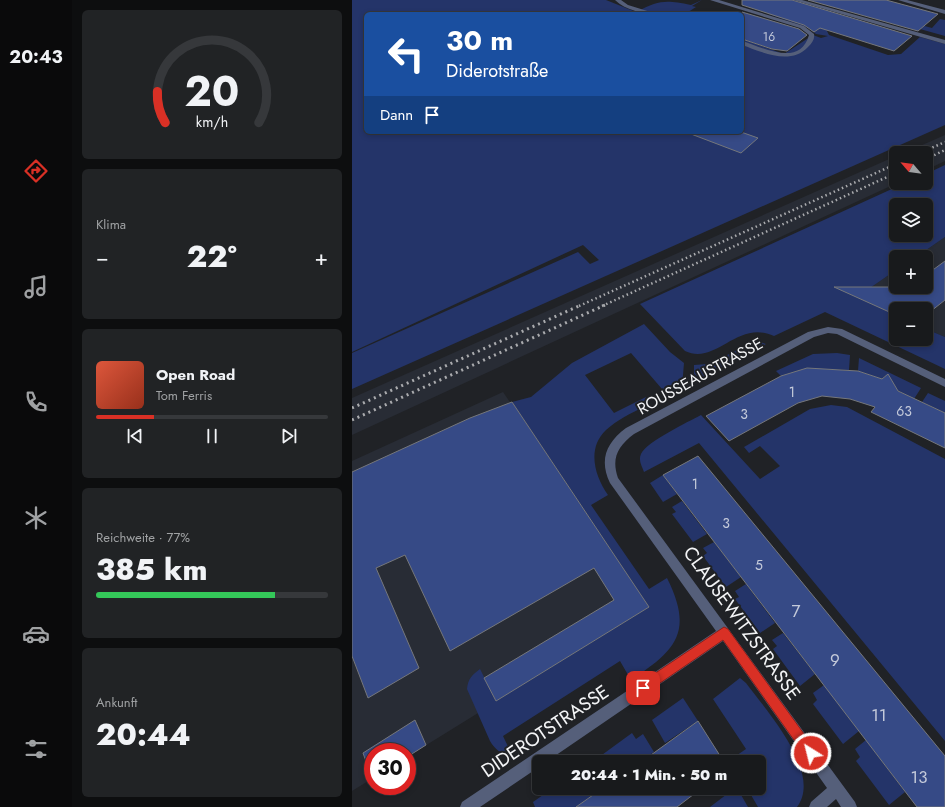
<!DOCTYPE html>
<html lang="de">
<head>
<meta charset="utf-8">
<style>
  body { margin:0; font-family:Jost,sans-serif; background:#212325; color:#f1f3f6; height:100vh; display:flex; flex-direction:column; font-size:15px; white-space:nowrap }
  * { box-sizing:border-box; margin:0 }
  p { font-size:13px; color:#9fa1a3 }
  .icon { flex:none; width:22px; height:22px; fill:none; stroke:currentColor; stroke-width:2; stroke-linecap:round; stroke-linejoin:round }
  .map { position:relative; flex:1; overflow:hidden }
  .side { display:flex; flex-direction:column; gap:10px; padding:10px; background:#0d0e0f; width:280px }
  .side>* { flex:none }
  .guide { position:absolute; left:12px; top:12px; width:380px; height:122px; border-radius:6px; box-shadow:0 2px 6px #0003,0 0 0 1px #36383b; background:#1a4fa0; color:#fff; overflow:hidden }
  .needle { width:26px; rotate:298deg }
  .buttons { position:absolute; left:537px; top:146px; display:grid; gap:8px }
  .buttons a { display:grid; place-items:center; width:44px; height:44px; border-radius:6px; background:#181a1c; box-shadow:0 2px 6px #0003,0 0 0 1px #36383b; font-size:20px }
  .speed { position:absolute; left:12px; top:743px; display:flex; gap:8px; font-size:20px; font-weight:700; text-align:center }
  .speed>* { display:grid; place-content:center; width:52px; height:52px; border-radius:50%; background:#181a1c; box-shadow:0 2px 6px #0003,0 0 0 1px #36383b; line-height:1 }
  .speed .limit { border:6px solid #d22; background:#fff; color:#111 }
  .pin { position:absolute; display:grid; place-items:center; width:34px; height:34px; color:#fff; margin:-17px; border-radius:8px; box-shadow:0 2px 6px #0006 }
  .me { position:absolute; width:44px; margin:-22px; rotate:324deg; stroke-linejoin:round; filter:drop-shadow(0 0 3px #0008) }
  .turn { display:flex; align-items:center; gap:14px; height:84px; padding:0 16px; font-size:18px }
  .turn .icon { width:52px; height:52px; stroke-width:2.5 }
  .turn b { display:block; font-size:28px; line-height:34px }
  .then { display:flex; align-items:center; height:38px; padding:0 16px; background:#0003; gap:8px; font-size:15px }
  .big { font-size:30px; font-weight:800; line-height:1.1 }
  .side .widget { flex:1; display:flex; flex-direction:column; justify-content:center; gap:6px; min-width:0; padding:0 14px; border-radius:6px; background:#212325 }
  .side .dial { align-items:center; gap:0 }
  .dial svg { height:104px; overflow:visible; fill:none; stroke:#36383b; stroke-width:7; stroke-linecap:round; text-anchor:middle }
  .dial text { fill:#f1f3f6; stroke:none }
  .song { display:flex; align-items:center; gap:12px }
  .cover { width:48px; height:48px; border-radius:6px; background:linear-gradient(135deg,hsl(10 70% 55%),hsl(10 70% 35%)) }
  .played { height:4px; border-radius:2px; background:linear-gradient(90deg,#d93025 25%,#36383b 25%) }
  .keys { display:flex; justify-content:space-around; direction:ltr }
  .heat { display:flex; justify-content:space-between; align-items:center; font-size:22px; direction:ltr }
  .charge { height:6px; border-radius:3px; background:linear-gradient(90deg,#34c759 77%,#36383b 0) }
  .trip { position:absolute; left:180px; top:755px; width:234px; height:40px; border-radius:6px; background:#181a1c; box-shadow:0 2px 6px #0003,0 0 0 1px #36383b; font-weight:800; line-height:40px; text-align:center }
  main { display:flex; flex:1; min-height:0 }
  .dock { display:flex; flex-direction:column; width:72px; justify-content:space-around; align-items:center; background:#0a0a0b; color:#9fa1a3 }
  .dock .icon { width:28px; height:28px }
  .dock .on { color:#d93025 }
  .dock b { font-size:18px; color:#f1f3f6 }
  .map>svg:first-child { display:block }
  .built { fill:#282c35 }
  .green { fill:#243469; fill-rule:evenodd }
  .building { fill:#364a86; stroke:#75777b }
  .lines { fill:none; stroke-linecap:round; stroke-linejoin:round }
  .lane { fill:#555f7a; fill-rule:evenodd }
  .street { fill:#555f7a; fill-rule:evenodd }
  .rail-far1 { stroke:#aaabae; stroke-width:2.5; stroke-dasharray:1.5 3; stroke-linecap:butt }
  .rail { stroke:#aaabae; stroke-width:3; stroke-dasharray:2 4; stroke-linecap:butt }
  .route { fill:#d93025; stroke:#8d1f18 }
  .labels { text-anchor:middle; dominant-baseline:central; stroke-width:4; stroke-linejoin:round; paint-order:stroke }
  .far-number-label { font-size:12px; fill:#c4cada }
  .number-label { font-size:14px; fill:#c4cada }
  .street-label { font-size:16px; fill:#f3f4f6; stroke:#202226 }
  .near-number-label { font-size:17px; fill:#c4cada }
  .near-street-label { font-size:19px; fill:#f3f4f6; stroke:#202226 }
</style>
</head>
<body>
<main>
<nav class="dock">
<b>20:43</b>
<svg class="icon on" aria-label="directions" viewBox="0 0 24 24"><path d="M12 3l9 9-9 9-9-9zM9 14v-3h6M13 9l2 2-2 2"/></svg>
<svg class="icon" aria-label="music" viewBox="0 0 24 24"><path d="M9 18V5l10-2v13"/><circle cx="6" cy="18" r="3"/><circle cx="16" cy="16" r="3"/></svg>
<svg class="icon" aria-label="phone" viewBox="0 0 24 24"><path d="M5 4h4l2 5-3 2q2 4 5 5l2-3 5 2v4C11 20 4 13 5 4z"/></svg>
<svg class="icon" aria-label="climate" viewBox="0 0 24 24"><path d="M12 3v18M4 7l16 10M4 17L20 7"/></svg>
<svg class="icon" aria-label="car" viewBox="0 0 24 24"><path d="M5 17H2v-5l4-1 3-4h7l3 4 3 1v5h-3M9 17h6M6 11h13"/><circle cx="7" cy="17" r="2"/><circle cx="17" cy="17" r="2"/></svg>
<svg class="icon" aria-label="filters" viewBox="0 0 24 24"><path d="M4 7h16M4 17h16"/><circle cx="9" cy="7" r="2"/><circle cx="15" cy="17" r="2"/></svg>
</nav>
<section class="side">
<div class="widget dial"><svg viewBox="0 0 100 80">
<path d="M14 69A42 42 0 1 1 86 69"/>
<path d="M14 69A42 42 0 0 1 8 45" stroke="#d93025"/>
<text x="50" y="56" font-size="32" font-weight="700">20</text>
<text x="50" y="72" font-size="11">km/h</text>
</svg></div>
<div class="widget"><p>Klima</p>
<div class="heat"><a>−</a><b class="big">22°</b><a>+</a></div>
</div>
<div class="widget">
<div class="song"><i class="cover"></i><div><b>Open Road</b><p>Tom Ferris</p></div></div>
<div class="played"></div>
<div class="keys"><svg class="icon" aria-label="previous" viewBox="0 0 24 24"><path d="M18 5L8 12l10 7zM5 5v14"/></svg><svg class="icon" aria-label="pause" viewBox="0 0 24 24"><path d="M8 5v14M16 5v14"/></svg><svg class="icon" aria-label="next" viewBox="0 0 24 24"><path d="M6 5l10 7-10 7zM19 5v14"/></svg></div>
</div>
<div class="widget"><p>Reichweite · 77%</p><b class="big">385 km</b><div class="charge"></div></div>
<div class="widget"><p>Ankunft</p><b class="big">20:44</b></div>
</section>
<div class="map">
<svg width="593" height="807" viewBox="0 0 593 807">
  <rect width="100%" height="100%" fill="#202226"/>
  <g class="built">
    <polygon points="593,135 593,161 574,170 574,153 552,153"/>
    <polygon points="544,156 544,183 545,183 0,435 0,398"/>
    <polygon points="593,237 593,337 574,329 574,309 544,309 544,315 505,297 544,270 544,287 574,287 574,257 564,257"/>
    <polygon points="151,392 297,607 55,757 55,752 21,752 21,778 0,791 0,461"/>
  </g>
  <g class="green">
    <path d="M0,0h254l30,12c24,-12 29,-12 55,-7l11,-5 -10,6 4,1 -11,7h-319v118h376v-93l42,15 29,-19 8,3 7,-2 -12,-2 -7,-6 -41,-14 17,-11 41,26 3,6 59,20 13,-1 19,-17 25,7v81l-593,264v-36l226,-101 12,12 9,-4 -16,-15 -231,107z"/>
    <polygon points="588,19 593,20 593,36 550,24 554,21 580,28"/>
    <path d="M593,165v72l-29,20h-20v13l-39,27 39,18v24h30v-10l19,8v32l-120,-57 -51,24c-37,-17 -58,30 -89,15l-45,-47 265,-121h21v-9zM544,205h30v30h-30z"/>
    <path d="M292,324l26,28 14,11 -2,24 -8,5 -12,-3 -31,-36 -46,22 29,38 32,-16 -2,10c-13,6 -27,13 -38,23 -19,18 -12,45 2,65l-17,10 58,84 18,-11c27,54 9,72 -36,102l-11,-19 -117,75 10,21c-11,-3 -17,-6 -23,-16l-23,-52c1,-10 5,-14 13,-20l16,32 153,-94 -137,-205 19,-5 41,-34z"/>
    <polygon points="405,341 414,344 347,379 342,377 342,365 356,364"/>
    <polygon points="485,353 498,355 497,370 464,369 429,376 424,371 461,354"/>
    <polygon points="507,358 569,388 562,399 537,386 533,376 530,379 506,371"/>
    <polygon points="576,393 593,401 593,413 570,402"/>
    <path d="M479,405l16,2 98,52v282l-246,-298 -55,29c-2,-6 -6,-11 -3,-18 5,-12 47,-32 60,-39l59,64 20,-13 -20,-20 -11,7 -5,-6 66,-38z"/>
    <polygon points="311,475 325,494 311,502 298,483"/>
    <polygon points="330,501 355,534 341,542 320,514 324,512 320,507"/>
    <polygon points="362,542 389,577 374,587 351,556 355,553 351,548"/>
    <polygon points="394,584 423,623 408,633 383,599 387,597 383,591"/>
    <polygon points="431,633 463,674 448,686 421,649 425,646 420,640"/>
    <path d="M388,678l6,5c20,27 77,90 51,124h-39l-11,-19h12v-26h-28l-1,-2 16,-11 -33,-50z"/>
    <polygon points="472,685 507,731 491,744 461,704 465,700 461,693"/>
    <polygon points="331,698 346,721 313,743 300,720"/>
    <polygon points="280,733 284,739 291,734 302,752 287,762 244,762 243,760"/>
    <polygon points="514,740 553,792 537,805 504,761 508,757 503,749"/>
    <polygon points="201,788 242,788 244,793 224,807 183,807 181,802"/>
    <polygon points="383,788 385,788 396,807 358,807"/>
  </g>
  <g class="building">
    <polygon points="390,0 440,0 560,36 542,51 468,28 462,32 452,25 390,5"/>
    <polygon points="456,0 534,0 586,14 566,31"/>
    <polygon points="390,12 447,29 455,35 435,51 420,49 390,39"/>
    <polygon points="340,132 389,132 406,138 389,153 339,134"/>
    <polygon points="593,261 593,300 574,315 574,309 544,309 544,315 482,287 574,287 574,275"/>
    <polygon points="455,368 506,371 530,379 536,374 546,391 593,413 593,448 519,412 523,407 498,399 470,396 446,403 377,441 354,416 429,376"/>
    <polygon points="160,402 297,607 144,701 132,678 262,600 242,568 98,651 53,555 24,568 67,668 16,698 0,656 0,472 118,418"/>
    <polygon points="346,456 593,756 593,807 565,807 311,475"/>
    <polygon points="63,720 74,745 55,757 55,752 21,752 20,778 11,753"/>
    <polygon points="346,721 372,762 287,762 292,760"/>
    <polygon points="251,788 350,788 325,807 224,807"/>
  </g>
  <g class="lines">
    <g class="lane">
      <path d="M263,0h6l7,5 29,9c-14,0 -32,-4 -42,-14z"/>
      <path d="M358,0h9l85,26 10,8c1,5 -2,9 -6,13 -18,19 -46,5 -66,-2v-4c20,6 58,27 67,-6l-9,-7z"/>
      <polygon points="546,0 555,0 593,10 593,14"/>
    </g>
    <g class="street">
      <polygon points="441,0 450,0 593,40 593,44"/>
      <path d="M476,327l14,2 103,50v8l-108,-53 -9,-1 -14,4 -180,97c-16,12 -23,24 -16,44l237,324 2,5h-16l-5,-8 -9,8h-18l2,-5 16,-14 -104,-147 -177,121h-7v5l-59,40h-20l2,-5 254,-171 -106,-148c-11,-23 -4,-40 16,-55l182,-96z"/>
    </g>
    <g class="rail-far1">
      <polyline points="568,153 593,142"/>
      <polyline points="574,159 593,150"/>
      <polyline points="227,306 544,164"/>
      <polyline points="250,306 544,173"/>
    </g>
    <g class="rail">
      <polyline points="0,408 229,305"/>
      <polyline points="0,420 253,305"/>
    </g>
  </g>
  <polygon class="route" points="372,627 376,629 463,749 465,753 463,757 459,759 454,757 371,640 295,692 291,694 287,692 285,688 287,684"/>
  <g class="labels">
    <g class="far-number-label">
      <text x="417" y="37">16</text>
    </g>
    <g class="number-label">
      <text x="440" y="392">1</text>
      <text x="552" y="411">63</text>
      <text x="392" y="414">3</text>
      <text x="343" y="484">1</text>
      <text x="374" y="523">3</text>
      <text x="407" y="565">5</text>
    </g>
    <g class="street-label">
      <text transform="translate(348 376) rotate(-29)">ROUSSEAUSTRASSE</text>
    </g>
    <g class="near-number-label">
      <text x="444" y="611">7</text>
      <text x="483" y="660">9</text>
      <text x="527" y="715">11</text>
      <text x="567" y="777">13</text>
    </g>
    <g class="near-street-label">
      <text transform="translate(390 623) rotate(54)">CLAUSEWITZSTRASSE</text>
      <text transform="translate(193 731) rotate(-34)">DIDEROTSTRASSE</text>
    </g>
  </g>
</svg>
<div class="buttons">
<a><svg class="needle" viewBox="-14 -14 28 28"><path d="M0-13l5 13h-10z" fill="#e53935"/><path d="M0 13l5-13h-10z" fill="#9fa1a3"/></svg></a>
<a><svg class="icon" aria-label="layers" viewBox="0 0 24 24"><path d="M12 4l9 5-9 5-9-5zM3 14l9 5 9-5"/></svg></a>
<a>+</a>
<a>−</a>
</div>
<div class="speed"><div class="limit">30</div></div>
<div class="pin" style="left:291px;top:688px;background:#d93025"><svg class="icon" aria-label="arrive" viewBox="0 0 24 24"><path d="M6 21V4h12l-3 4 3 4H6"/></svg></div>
<svg class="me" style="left:459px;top:753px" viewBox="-20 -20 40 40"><circle r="17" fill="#d93025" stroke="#fff" stroke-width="3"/><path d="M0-11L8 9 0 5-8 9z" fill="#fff"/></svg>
<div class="trip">20:44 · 1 Min. · 50 m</div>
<div class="guide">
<div class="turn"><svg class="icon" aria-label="left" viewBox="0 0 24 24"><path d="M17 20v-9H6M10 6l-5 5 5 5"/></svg><div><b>30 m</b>Diderotstraße</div></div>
<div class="then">Dann<svg class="icon" aria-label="arrive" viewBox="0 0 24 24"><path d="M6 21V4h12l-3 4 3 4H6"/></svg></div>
</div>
</div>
</main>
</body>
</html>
